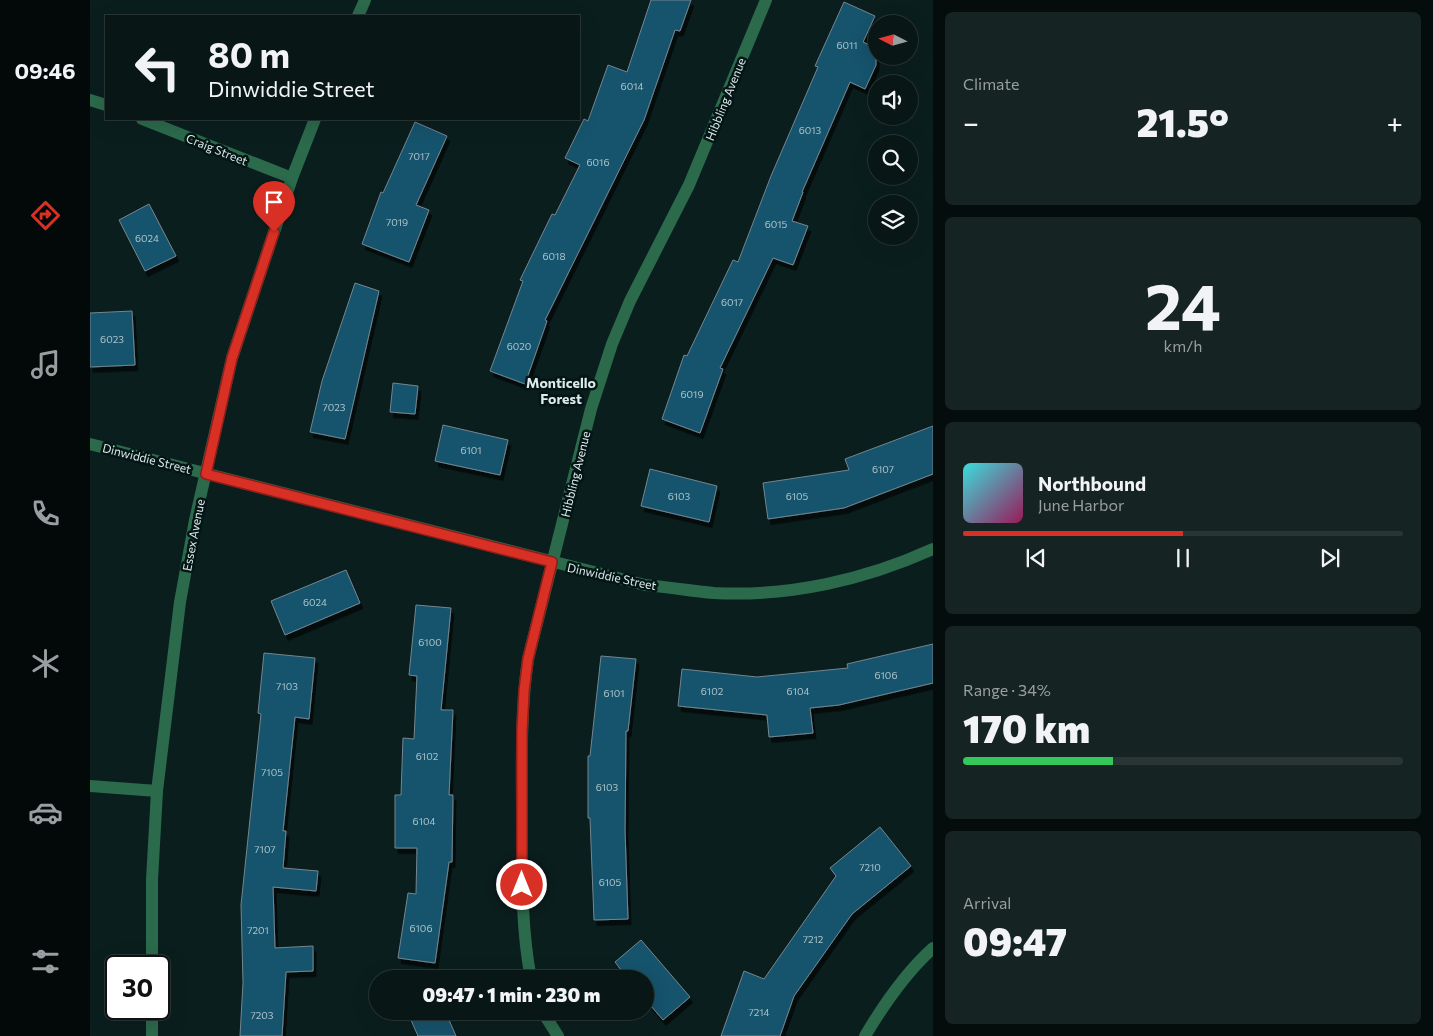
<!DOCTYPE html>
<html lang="en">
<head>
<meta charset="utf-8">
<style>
  body { margin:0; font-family:Commissioner,sans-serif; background:#162323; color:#f1f3f6; height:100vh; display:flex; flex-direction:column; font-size:19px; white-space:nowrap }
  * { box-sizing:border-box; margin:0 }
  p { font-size:16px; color:#989fa1 }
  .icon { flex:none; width:28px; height:28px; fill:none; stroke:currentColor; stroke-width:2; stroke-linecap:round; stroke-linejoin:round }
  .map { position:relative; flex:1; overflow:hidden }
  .panel { display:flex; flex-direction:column; gap:12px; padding:12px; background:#040c0c; width:500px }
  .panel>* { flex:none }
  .banner { position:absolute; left:15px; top:15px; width:475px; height:105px; border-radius:0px; box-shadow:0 5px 20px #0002,0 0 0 1px #293535; background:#081616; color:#f1f3f6; overflow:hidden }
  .needle { width:32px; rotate:276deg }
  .controls { position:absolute; left:778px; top:15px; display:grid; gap:10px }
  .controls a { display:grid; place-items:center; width:50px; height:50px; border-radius:50%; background:#081616; box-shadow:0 5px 20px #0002,0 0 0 1px #293535; font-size:25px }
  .speed { position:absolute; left:15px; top:955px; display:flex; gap:10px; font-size:25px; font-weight:700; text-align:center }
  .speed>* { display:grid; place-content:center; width:65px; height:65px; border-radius:50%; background:#081616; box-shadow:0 5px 20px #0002,0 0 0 1px #293535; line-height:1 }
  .speed .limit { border:2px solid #111; border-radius:8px; background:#fff; color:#111 }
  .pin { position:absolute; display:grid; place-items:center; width:42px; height:42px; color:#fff; margin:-51px -21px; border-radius:50% 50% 50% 0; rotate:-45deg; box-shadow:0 0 5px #0007 }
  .pin .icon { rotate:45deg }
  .me { position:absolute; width:55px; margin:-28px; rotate:0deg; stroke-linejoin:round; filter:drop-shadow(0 0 4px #0008) }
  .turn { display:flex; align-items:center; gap:18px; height:105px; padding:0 20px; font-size:22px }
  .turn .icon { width:65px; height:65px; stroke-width:2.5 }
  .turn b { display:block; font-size:35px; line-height:42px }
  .big { font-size:38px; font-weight:800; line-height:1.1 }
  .panel .widget { flex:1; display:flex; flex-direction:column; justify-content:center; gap:8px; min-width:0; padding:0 18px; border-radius:8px; background:#162323 }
  .panel .dial { align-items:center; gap:0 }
  .dial b { font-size:65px; line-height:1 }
  .song { display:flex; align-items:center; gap:15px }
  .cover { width:60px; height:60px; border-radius:8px; background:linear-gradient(135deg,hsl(180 70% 55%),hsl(330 70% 35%)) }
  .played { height:5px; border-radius:2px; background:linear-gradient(90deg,#d93025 50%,#293535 50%) }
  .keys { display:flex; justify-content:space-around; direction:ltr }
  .heat { display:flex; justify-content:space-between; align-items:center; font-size:28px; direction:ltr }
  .charge { height:8px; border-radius:4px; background:linear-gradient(90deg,#34c759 34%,#293535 0) }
  .trip { position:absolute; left:279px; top:970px; width:285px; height:50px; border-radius:25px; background:#081616; box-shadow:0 5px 20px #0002,0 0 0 1px #293535; font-weight:800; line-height:50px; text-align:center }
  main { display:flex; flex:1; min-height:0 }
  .tab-bar { display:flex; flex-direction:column; width:90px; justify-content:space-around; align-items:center; background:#030909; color:#989fa1 }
  .tab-bar .icon { width:35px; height:35px }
  .tab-bar .selected { color:#d93025 }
  .tab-bar b { font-size:22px; color:#f1f3f6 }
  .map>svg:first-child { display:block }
  .building { fill:#15536c; stroke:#748690; filter:url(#shadow) }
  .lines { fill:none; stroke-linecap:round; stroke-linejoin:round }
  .minor { stroke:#2c6a4c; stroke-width:12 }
  .tertiary { stroke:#2c6a4c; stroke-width:12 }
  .route-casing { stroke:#8d1f18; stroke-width:12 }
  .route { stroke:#d93025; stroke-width:9 }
  .labels { text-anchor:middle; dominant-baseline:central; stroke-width:5; stroke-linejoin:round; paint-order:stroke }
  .number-label { font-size:10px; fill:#acc5cb }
  .street-label { font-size:12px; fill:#dfebeb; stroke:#031515 }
  .neighbourhood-label { font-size:14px; font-weight:bold; fill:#dfebeb; stroke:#031515 }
</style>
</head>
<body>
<main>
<nav class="tab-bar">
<b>09:46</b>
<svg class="icon selected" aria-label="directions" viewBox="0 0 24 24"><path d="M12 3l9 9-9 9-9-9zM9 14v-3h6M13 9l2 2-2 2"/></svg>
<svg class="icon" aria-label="music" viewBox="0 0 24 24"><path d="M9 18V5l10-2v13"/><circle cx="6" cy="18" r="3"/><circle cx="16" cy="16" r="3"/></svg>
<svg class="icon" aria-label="phone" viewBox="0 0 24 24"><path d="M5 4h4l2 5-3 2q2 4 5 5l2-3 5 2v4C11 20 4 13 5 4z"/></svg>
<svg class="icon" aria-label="climate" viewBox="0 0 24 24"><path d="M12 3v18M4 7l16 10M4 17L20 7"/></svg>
<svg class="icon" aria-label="car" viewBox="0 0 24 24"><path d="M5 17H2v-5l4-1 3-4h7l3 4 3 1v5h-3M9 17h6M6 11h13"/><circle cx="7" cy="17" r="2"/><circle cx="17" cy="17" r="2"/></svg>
<svg class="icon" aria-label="filters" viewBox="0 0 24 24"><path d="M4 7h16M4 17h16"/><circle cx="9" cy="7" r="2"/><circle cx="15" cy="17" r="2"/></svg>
</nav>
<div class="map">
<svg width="843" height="1036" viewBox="0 0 843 1036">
  <defs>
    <filter id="shadow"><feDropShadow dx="3" dy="5.5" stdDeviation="0" flood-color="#0009"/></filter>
  </defs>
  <rect width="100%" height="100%" fill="#0b1e1e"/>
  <g class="building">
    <polygon points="561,0 601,0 590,31 585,30 554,120 455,320 457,321 435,384 400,371 433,281 430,280 462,214 465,215 490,165 475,158 494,119 498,121 518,65 537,72"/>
    <polygon points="754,2 785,16 773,42 786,48 786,65 775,89 760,82 712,192 713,192 702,221 718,226 703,265 683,258 630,368 633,369 610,433 572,419 594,355 597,356 643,260 648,262 681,176 728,67 725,66"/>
    <polygon points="325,122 357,136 326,205 339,210 319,262 272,244 291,192 293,193"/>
    <polygon points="59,204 86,256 55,271 29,220"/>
    <polygon points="265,283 289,291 255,439 220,432 232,381"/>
    <polygon points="42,311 45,365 0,367 0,313"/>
    <polygon points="303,383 328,386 325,414 300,412"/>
    <polygon points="353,425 418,440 410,475 345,461"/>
    <polygon points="843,426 843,474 754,508 678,519 673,483 759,470 755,459"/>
    <polygon points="560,469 627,486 619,522 551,506"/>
    <polygon points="256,570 270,603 195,635 181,601"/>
    <polygon points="326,605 361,608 351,710 363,710 359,795 363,795 362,862 359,862 345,963 308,958 318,893 326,894 327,848 305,848 305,795 311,795 313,738 324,739 327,676 319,675"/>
    <polygon points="843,644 843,683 749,705 720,708 723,733 679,737 677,715 588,706 592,669 667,677 758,668 757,664"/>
    <polygon points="174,653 225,658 219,719 205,717 193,831 196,831 193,868 228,871 226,891 183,887 185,948 223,946 223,971 196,972 192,1036 150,1036 153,983 151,905 171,714 168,713"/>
    <polygon points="511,656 546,659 538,731 536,731 535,831 538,919 504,920 500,818 498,818 498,756 500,756"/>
    <polygon points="790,827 821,866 762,914 704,996 690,1036 631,1036 654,971 674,979 746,876 740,868"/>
    <polygon points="551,940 600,997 573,1020 555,999 555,979 538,979 525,962"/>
    <polygon points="317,1011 355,1011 366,1036 328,1036"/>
  </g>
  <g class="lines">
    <g class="minor">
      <polyline points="0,100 16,105"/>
      <polyline points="52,119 202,178"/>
      <path d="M0,444l555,141c23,2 46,6 69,8 75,4 151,-13 219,-44"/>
      <polyline points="0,786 67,791"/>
      <path d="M441,979c-10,-52 -9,-104 -9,-156 0,-55 -2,-109 6,-164l63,-250 21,-65 18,-43 59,-116 77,-185"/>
      <polyline points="452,1011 468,1036"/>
      <path d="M775,1036c19,-32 40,-63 68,-88"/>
    </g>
    <g class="tertiary">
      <polyline points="268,16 275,0"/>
      <polyline points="62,966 62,880 67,791 90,602 105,520 142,358 202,178 225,119"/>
      <polyline points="62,1009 62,1036"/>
    </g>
  </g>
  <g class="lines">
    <defs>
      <polyline id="route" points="184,232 142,358 116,474 462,562 438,659 434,691 432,731 432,885"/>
    </defs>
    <use href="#route" class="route-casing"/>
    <use href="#route" class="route"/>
  </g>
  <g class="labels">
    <g class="number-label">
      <text x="757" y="45">6011</text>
      <text x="542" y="86">6014</text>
      <text x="720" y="130">6013</text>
      <text x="329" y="156">7017</text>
      <text x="508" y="162">6016</text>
      <text x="307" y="222">7019</text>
      <text x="686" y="224">6015</text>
      <text x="57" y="238">6024</text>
      <text x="464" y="256">6018</text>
      <text x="642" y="302">6017</text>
      <text x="22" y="339">6023</text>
      <text x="429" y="346">6020</text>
      <text x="602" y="394">6019</text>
      <text x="244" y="407">7023</text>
      <text x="381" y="450">6101</text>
      <text x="793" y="469">6107</text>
      <text x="589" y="496">6103</text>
      <text x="707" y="496">6105</text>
      <text x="225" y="602">6024</text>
      <text x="340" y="642">6100</text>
      <text x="796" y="675">6106</text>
      <text x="197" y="686">7103</text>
      <text x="622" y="691">6102</text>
      <text x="708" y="691">6104</text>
      <text x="524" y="693">6101</text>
      <text x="337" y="756">6102</text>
      <text x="182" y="772">7105</text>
      <text x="517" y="787">6103</text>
      <text x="334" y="821">6104</text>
      <text x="175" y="849">7107</text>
      <text x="780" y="867">7210</text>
      <text x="520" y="882">6105</text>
      <text x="331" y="928">6106</text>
      <text x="168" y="930">7201</text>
      <text x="723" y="939">7212</text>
      <text x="669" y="1012">7214</text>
      <text x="172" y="1015">7203</text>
    </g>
    <g class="street-label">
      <text transform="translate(635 99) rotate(-68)">Hibbling Avenue</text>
      <text transform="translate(127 149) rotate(22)">Craig Street</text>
      <text transform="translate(57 458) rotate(14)">Dinwiddie Street</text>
      <text transform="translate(485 474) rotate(-76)">Hibbling Avenue</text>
      <text transform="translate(103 535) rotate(-79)">Essex Avenue</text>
      <text transform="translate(522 576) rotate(12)">Dinwiddie Street</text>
    </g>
    <g class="neighbourhood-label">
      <text x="471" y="382">Monticello<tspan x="471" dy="16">Forest</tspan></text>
    </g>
  </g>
</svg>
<div class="controls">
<a><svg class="needle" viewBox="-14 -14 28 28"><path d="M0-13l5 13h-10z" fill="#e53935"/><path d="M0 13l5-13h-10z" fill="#989fa1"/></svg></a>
<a><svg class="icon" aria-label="sound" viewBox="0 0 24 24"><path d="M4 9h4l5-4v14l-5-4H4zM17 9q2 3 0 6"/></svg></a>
<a><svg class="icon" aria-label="search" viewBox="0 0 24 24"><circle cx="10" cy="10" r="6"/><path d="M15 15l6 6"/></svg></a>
<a><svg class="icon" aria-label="layers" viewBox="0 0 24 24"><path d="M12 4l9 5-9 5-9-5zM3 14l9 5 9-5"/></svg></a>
</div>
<div class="speed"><div class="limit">30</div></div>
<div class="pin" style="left:184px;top:232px;background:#d93025"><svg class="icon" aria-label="arrive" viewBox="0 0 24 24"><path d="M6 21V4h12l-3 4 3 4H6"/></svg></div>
<svg class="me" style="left:432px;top:885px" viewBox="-20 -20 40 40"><circle r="17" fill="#d93025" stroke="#fff" stroke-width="3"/><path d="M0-11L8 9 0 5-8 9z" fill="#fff"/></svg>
<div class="trip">09:47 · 1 min · 230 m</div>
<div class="banner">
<div class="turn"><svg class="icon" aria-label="left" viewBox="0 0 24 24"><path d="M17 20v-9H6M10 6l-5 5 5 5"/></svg><div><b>80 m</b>Dinwiddie Street</div></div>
</div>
</div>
<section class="panel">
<div class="widget"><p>Climate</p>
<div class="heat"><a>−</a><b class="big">21.5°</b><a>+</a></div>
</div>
<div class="widget dial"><b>24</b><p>km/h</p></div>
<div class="widget">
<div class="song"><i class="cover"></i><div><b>Northbound</b><p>June Harbor</p></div></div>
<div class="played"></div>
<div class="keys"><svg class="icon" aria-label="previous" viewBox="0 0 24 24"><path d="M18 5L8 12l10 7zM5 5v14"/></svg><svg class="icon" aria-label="pause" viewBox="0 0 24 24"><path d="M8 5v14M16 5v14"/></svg><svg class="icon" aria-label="next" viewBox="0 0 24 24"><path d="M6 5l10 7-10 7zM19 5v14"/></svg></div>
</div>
<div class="widget"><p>Range · 34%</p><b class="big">170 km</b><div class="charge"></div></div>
<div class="widget"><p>Arrival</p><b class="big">09:47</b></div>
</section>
</main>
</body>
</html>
